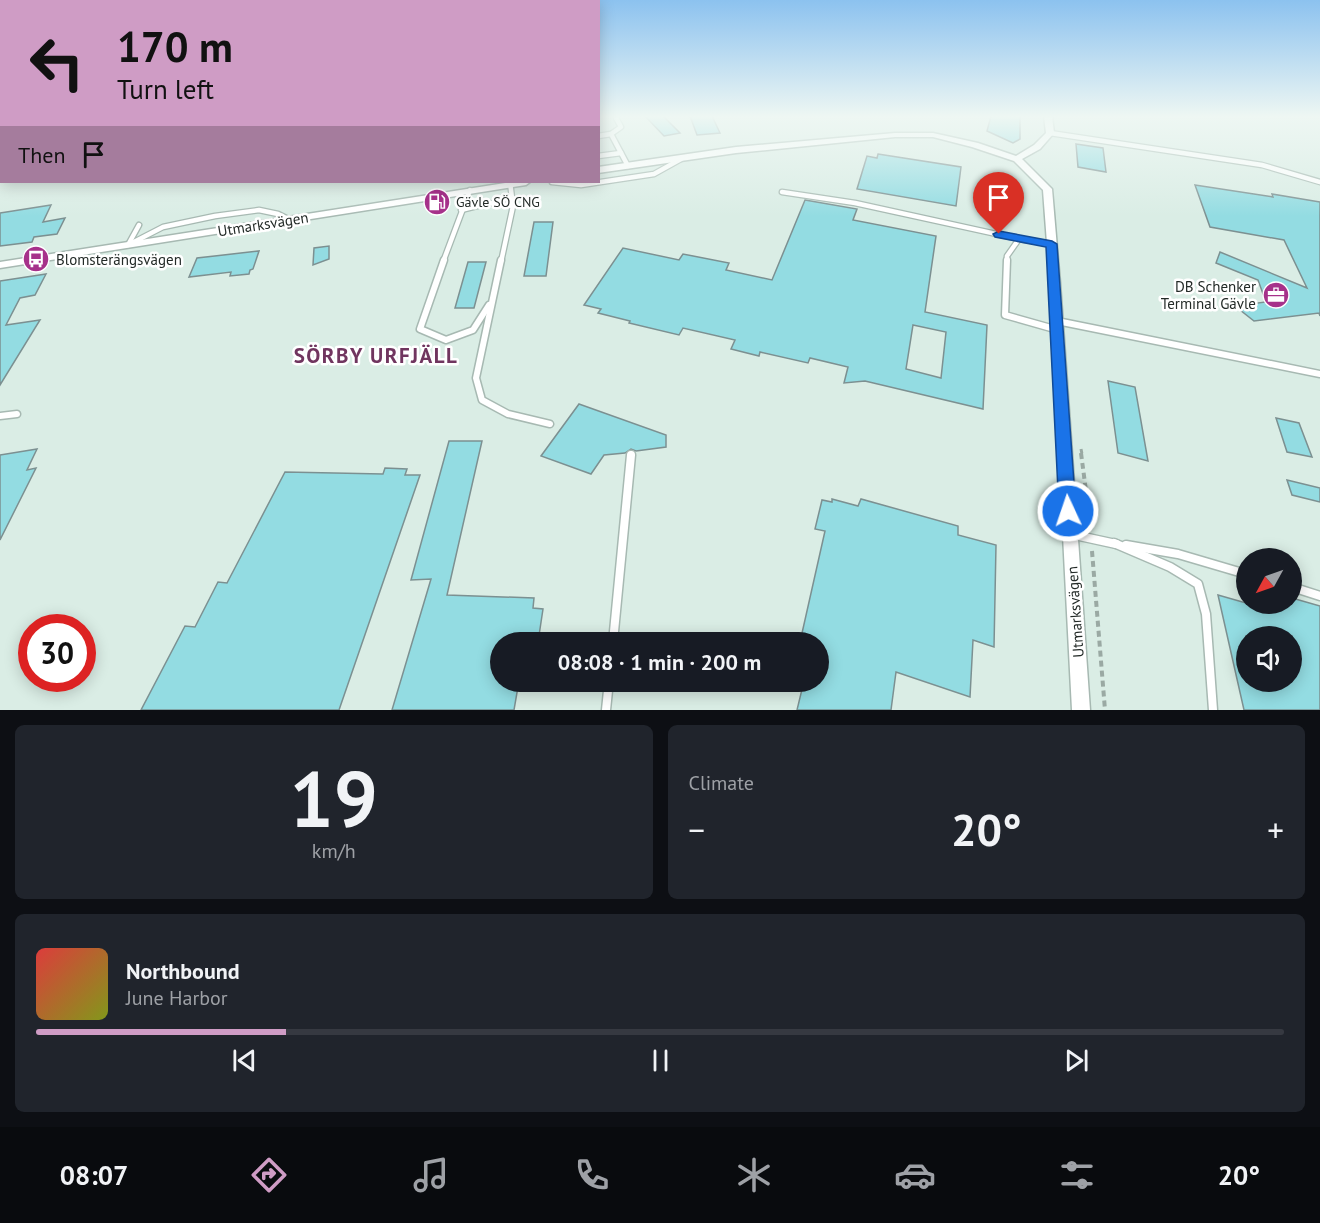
<!DOCTYPE html>
<html lang="en">
<head>
<meta charset="utf-8">
<style>
  body { margin:0; font-family:"PT Sans",sans-serif; background:#20242c; color:#f1f3f6; height:100vh; display:flex; flex-direction:column; font-size:22px; white-space:nowrap }
  * { box-sizing:border-box; margin:0 }
  p { font-size:20px; color:#9ea1a6 }
  .icon { flex:none; width:33px; height:33px; fill:none; stroke:currentColor; stroke-width:2; stroke-linecap:round; stroke-linejoin:round }
  .map { position:relative; height:710px; overflow:hidden }
  .details { display:flex; flex-direction:column; gap:15px; padding:15px; background:#0d0f14; flex:1 }
  .details>* { flex:none }
  .banner { position:absolute; left:0px; top:0px; width:600px; height:183px; box-shadow:0 3px 15px #0003; background:#cf9cc5; color:#111; overflow:hidden }
  .needle { width:39px; rotate:230deg }
  .tools { position:absolute; left:1236px; top:548px; display:grid; gap:12px }
  .tools a { display:grid; place-items:center; width:66px; height:66px; border-radius:50%; background:#171b24; box-shadow:0 3px 15px #0003; font-size:30px }
  .speed { position:absolute; left:18px; top:614px; display:flex; gap:12px; font-size:30px; font-weight:700; text-align:center }
  .speed>* { display:grid; place-content:center; width:78px; height:78px; border-radius:50%; background:#171b24; box-shadow:0 3px 15px #0003; line-height:1 }
  .speed .limit { border:9px solid #d22; background:#fff; color:#111 }
  .pin { position:absolute; display:grid; place-items:center; width:51px; height:51px; color:#fff; margin:-62px -26px; border-radius:50% 50% 50% 0; rotate:-45deg; box-shadow:0 0 6px #0007 }
  .pin .icon { rotate:45deg }
  .me { position:absolute; width:66px; margin:-33px; rotate:357deg; stroke-linejoin:round; filter:drop-shadow(0 0 4px #0008) }
  .turn { display:flex; align-items:center; gap:21px; height:126px; padding:0 18px; font-size:27px }
  .turn .icon { width:78px; height:78px; stroke-width:2.5 }
  .turn b { display:block; font-size:42px; line-height:51px }
  .then { display:flex; align-items:center; height:57px; padding:0 18px; background:#0003; gap:12px; font-size:22px }
  .big { font-size:45px; font-weight:700; line-height:1.1 }
  .details .widget { flex:1; display:flex; flex-direction:column; justify-content:center; gap:9px; min-width:0; padding:0 21px; border-radius:9px; background:#20242c }
  .details .dial { align-items:center; gap:0 }
  .dial b { font-size:78px; line-height:1 }
  .song { display:flex; align-items:center; gap:18px }
  .cover { width:72px; height:72px; border-radius:9px; background:linear-gradient(135deg,hsl(0 70% 55%),hsl(70 70% 35%)) }
  .played { height:6px; border-radius:3px; background:linear-gradient(90deg,#cf9cc5 20%,#363941 20%) }
  .keys { display:flex; justify-content:space-around; direction:ltr }
  .heat { display:flex; justify-content:space-between; align-items:center; font-size:33px; direction:ltr }
  .details .tiles { flex:1; display:grid; gap:15px; grid-template-columns:1fr 1fr }
  .widget:last-child { grid-column:span 2 }
  .trip { position:absolute; left:490px; top:632px; width:339px; height:60px; border-radius:30px; background:#171b24; box-shadow:0 3px 15px #0003; font-weight:700; line-height:60px; text-align:center }
  .tab-bar { display:flex; height:96px; justify-content:space-around; align-items:center; background:#090b0e; color:#9ea1a6 }
  .tab-bar .icon { width:42px; height:42px }
  .tab-bar .on { color:#cf9cc5 }
  .tab-bar b { font-size:27px; color:#f1f3f6 }
  .map>svg:first-child { display:block }
  .building { fill:#93dce2; stroke:#7c9091; stroke-width:1.5; fill-rule:evenodd }
  .lines { fill:none; stroke-linecap:round; stroke-linejoin:round }
  .lane-far2-casing { stroke:#a7b9b2; stroke-width:7 }
  .lane-far1-casing { stroke:#a7b9b2; stroke-width:9 }
  .lane-casing { stroke:#a7b9b2; stroke-width:11 }
  .street-casing { stroke:#a7b9b2; stroke-width:3 }
  .path-far1 { stroke:#9aa9a3; stroke-width:3; stroke-dasharray:4.5 3; stroke-linecap:butt }
  .path { stroke:#9aa9a3; stroke-width:4; stroke-dasharray:6 4; stroke-linecap:butt }
  .lane-far2 { stroke:#fff; stroke-width:4.5 }
  .lane-far1 { stroke:#fff; stroke-width:6 }
  .lane { stroke:#fff; stroke-width:8 }
  .street { fill:#fff; fill-rule:evenodd }
  .route { fill:#1a73e8; stroke:#114b97; stroke-width:1.5 }
  .labels { text-anchor:middle; dominant-baseline:central; stroke-width:5; stroke-linejoin:round; paint-order:stroke }
  .far-poi-label { font-size:14px; fill:#232a27; stroke:#fff; text-anchor:start }
  .street-label { font-size:15px; fill:#232a27; stroke:#fff }
  .poi-label { font-size:15px; fill:#232a27; stroke:#fff; text-anchor:start }
  .district-label { font-size:21px; font-weight:bold; letter-spacing:1.5px; fill:#70355f; stroke:#fff }
</style>
</head>
<body>
<div class="map">
<svg width="1320" height="710" viewBox="0 0 1320 710">
  <rect width="100%" height="100%" fill="#daede5"/>
  <g class="building">
    <polygon points="645,116 663,116 680,133 664,136"/>
    <polygon points="690,116 712,116 720,133 697,135"/>
    <polygon points="991,116 1020,116 1020,139 1013,143 987,131"/>
    <polygon points="1076,144 1103,148 1106,172 1078,167"/>
    <polygon points="878,154 961,167 956,206 857,189 867,156 877,158"/>
    <polygon points="988,176 1002,179 1001,213 986,210"/>
    <polygon points="1195,185 1273,197 1272,194 1320,202 1320,316 1319,313 1254,321 1235,306 1266,302 1258,280 1216,263 1220,252 1307,288 1284,240 1210,227"/>
    <path d="M805,200l52,9 -4,11 83,16 -11,76 62,13 -4,84 -118,-28 -21,2 4,-16 -38,-9 -2,5 -48,-11 -1,4 -28,-7 4,-9 -52,-12 -4,7 -50,-12 1,-2 -32,-8 3,-4 -17,-4 39,-57 56,12 4,-6 46,9 -3,7 46,10zM913,325l33,7 -5,46 -35,-9z"/>
    <polygon points="51,205 43,222 65,218 57,234 34,237 32,242 0,246 0,213"/>
    <polygon points="534,222 553,222 546,276 524,276"/>
    <polygon points="329,246 329,259 313,265 314,248"/>
    <polygon points="259,251 253,269 250,270 249,274 230,276 231,272 189,277 197,258"/>
    <polygon points="468,262 486,262 474,308 455,308"/>
    <polygon points="46,274 35,295 20,298 6,325 40,320 0,385 0,281"/>
    <polygon points="1108,381 1135,387 1148,461 1118,453"/>
    <polygon points="579,404 666,435 666,447 636,451 631,449 625,453 604,455 591,474 541,456"/>
    <polygon points="1276,418 1299,423 1312,457 1287,452"/>
    <polygon points="449,441 482,441 447,595 534,598 533,608 543,609 538,642 501,642 501,681 519,681 514,710 392,710 431,579 411,580"/>
    <polygon points="37,449 27,470 36,468 0,540 0,455"/>
    <polygon points="385,468 407,469 405,475 420,475 339,710 141,710 185,626 195,627 218,582 227,583 285,472 383,474"/>
    <polygon points="1287,480 1320,488 1320,502 1292,495"/>
    <polygon points="832,499 858,506 861,499 958,526 958,535 996,545 994,647 973,640 970,697 896,672 891,710 797,710 804,681 819,681 819,642 800,642 825,531 815,529 822,500 832,502"/>
    <path d="M1218,595l28,8h46v-5l28,8v104h-76zM1246,636h46v45h-46z"/>
  </g>
  <g class="lines">
    <defs>
      <g id="lane-far2">
        <polyline points="1050,133 1262,165 1320,182"/>
        <polyline points="611,134 621,127 615,116"/>
        <polyline points="598,136 611,134 628,166"/>
        <polyline points="598,156 621,153"/>
        <polyline points="552,182 581,185 654,174 681,159"/>
        <polyline points="782,192 855,203 1019,239"/>
        <polyline points="461,210 489,203 513,206"/>
        <polyline points="130,244 163,227 215,216 259,210 278,214 290,220"/>
        <polyline points="128,245 139,225"/>
        <polyline points="443,262 470,190"/>
        <polyline points="501,262 513,206 510,182"/>
        <polyline points="1007,262 1007,256 1019,239 1052,244"/>
      </g>
      <g id="lane-far1">
        <polyline points="444,260 420,329 446,340 473,330 489,305"/>
        <polyline points="501,260 476,378 482,400 508,414 550,424"/>
        <polyline points="1007,260 1005,315 1058,330"/>
        <polyline points="1057,321 1320,374"/>
        <polyline points="0,416 17,414"/>
      </g>
      <g id="lane">
        <polyline points="1070,534 1116,544"/>
        <polyline points="1114,543 1170,567 1198,584 1206,614 1213,710"/>
        <polyline points="1126,545 1178,554 1246,574"/>
        <polyline points="1292,587 1320,596"/>
        <polyline points="613,642 631,455"/>
        <polyline points="606,710 609,681"/>
      </g>
      <g id="street">
        <polygon points="1044,116 1052,116 1054,133 1040,149 1022,159 1052,189 1060,283 1090,710 1072,710 1050,283 1043,190 1014,161 972,147 933,137 895,137 736,153 598,173 598,167 736,147 895,133 933,133 978,143 1016,156 1034,145 1046,133"/>
        <polygon points="512,182 530,182 526,185 0,268 0,262"/>
      </g>
    </defs>
    <use href="#lane-far2" class="lane-far2-casing"/>
    <use href="#lane-far1" class="lane-far1-casing"/>
    <use href="#lane" class="lane-casing"/>
    <use href="#street" class="street-casing"/>
    <polyline class="path-far1" points="1081,449 1082,454"/>
    <g class="path">
      <polyline points="1081,453 1091,529"/>
      <polyline points="1092,551 1105,710"/>
    </g>
    <use href="#lane-far2" class="lane-far2"/>
    <use href="#lane-far1" class="lane-far1"/>
    <use href="#lane" class="lane"/>
    <use href="#street" class="street"/>
  </g>
  <linearGradient id="sky" x2="0" y2="1"><stop stop-color="#8cc2ef"/><stop offset="0.54" stop-color="#eef7f3"/><stop offset="1" stop-color="#eef7f3" stop-opacity="0"/></linearGradient>
  <rect width="1320" height="216" fill="url(#sky)"/>
  <polygon class="route" points="999,231 1052,241 1057,244 1076,511 1074,516 1068,518 1062,516 1059,511 1046,247 995,237 993,234"/>
  <defs>
    <symbol id="fuel-disc" viewBox="-11 -11 22 22"><circle r="9.5" fill="#a6318a" stroke="#fff"/><path d="M-5.5-6h7V0h2V4h1.3V-2.5L3-4.5l.8-.8L6-3V5H2.5V1h-1V6h-7ZM-4.2-4.7v3.2H.2V-4.7Z" fill="#fff"/></symbol>
    <symbol id="bus-disc" viewBox="-11 -11 22 22"><circle r="9.5" fill="#a6318a" stroke="#fff"/><path d="M-5-6H5V4H4V6H2V4H-2V6H-4V4H-5ZM-3.5-4V0h7V-4ZM-3.5 1.2v1.5H-2V1.2ZM2 1.2v1.5H3.5V1.2Z" fill="#fff"/></symbol>
    <symbol id="office-disc" viewBox="-11 -11 22 22"><circle r="9.5" fill="#a6318a" stroke="#fff"/><path d="M-6-3h4V-5.5h4V-3h4V5H-6ZM-1-4.5V-3h2v-1.5ZM-6 0V1H6V0Z" fill="#fff"/></symbol>
  </defs>
  <g fill-rule="evenodd">
    <use href="#fuel-disc" x="422" y="187" width="30" height="30"/>
    <use href="#bus-disc" x="21" y="244" width="30" height="30"/>
    <use href="#office-disc" x="1261" y="280" width="30" height="30"/>
  </g>
  <g class="labels">
    <g class="far-poi-label">
      <text x="456" y="202">Gävle SÖ CNG</text>
    </g>
    <g class="street-label">
      <text transform="translate(263 224) rotate(-9)">Utmarksvägen</text>
      <text transform="translate(1075 612) rotate(-94)">Utmarksvägen</text>
    </g>
    <g class="poi-label">
      <text x="56" y="259">Blomsterängsvägen</text>
      <text x="1256" y="286" text-anchor="end">DB Schenker<tspan x="1256" dy="17">Terminal Gävle</tspan></text>
    </g>
    <g class="district-label">
      <text x="376" y="355">SÖRBY URFJÄLL</text>
    </g>
  </g>
</svg>
<div class="tools">
<a><svg class="needle" viewBox="-14 -14 28 28"><path d="M0-13l5 13h-10z" fill="#e53935"/><path d="M0 13l5-13h-10z" fill="#9ea1a6"/></svg></a>
<a><svg class="icon" aria-label="sound" viewBox="0 0 24 24"><path d="M4 9h4l5-4v14l-5-4H4zM17 9q2 3 0 6"/></svg></a>
</div>
<div class="speed"><div class="limit">30</div></div>
<div class="pin" style="left:999px;top:234px;background:#d93025"><svg class="icon" aria-label="arrive" viewBox="0 0 24 24"><path d="M6 21V4h12l-3 4 3 4H6"/></svg></div>
<svg class="me" style="left:1068px;top:511px" viewBox="-20 -20 40 40"><circle r="17" fill="#1a73e8" stroke="#fff" stroke-width="3"/><path d="M0-11L8 9 0 5-8 9z" fill="#fff"/></svg>
<div class="trip">08:08 · 1 min · 200 m</div>
<div class="banner">
<div class="turn"><svg class="icon" aria-label="left" viewBox="0 0 24 24"><path d="M17 20v-9H6M10 6l-5 5 5 5"/></svg><div><b>170 m</b>Turn left</div></div>
<div class="then">Then<svg class="icon" aria-label="arrive" viewBox="0 0 24 24"><path d="M6 21V4h12l-3 4 3 4H6"/></svg></div>
</div>
</div>
<section class="details">
<div class="tiles">
<div class="widget dial"><b>19</b><p>km/h</p></div>
<div class="widget"><p>Climate</p>
<div class="heat"><a>−</a><b class="big">20°</b><a>+</a></div>
</div>
<div class="widget">
<div class="song"><i class="cover"></i><div><b>Northbound</b><p>June Harbor</p></div></div>
<div class="played"></div>
<div class="keys"><svg class="icon" aria-label="previous" viewBox="0 0 24 24"><path d="M18 5L8 12l10 7zM5 5v14"/></svg><svg class="icon" aria-label="pause" viewBox="0 0 24 24"><path d="M8 5v14M16 5v14"/></svg><svg class="icon" aria-label="next" viewBox="0 0 24 24"><path d="M6 5l10 7-10 7zM19 5v14"/></svg></div>
</div>
</div>
</section>
<nav class="tab-bar">
<b>08:07</b>
<svg class="icon on" aria-label="directions" viewBox="0 0 24 24"><path d="M12 3l9 9-9 9-9-9zM9 14v-3h6M13 9l2 2-2 2"/></svg>
<svg class="icon" aria-label="music" viewBox="0 0 24 24"><path d="M9 18V5l10-2v13"/><circle cx="6" cy="18" r="3"/><circle cx="16" cy="16" r="3"/></svg>
<svg class="icon" aria-label="phone" viewBox="0 0 24 24"><path d="M5 4h4l2 5-3 2q2 4 5 5l2-3 5 2v4C11 20 4 13 5 4z"/></svg>
<svg class="icon" aria-label="climate" viewBox="0 0 24 24"><path d="M12 3v18M4 7l16 10M4 17L20 7"/></svg>
<svg class="icon" aria-label="car" viewBox="0 0 24 24"><path d="M5 17H2v-5l4-1 3-4h7l3 4 3 1v5h-3M9 17h6M6 11h13"/><circle cx="7" cy="17" r="2"/><circle cx="17" cy="17" r="2"/></svg>
<svg class="icon" aria-label="filters" viewBox="0 0 24 24"><path d="M4 7h16M4 17h16"/><circle cx="9" cy="7" r="2"/><circle cx="15" cy="17" r="2"/></svg>
<b>20°</b>
</nav>
</body>
</html>
